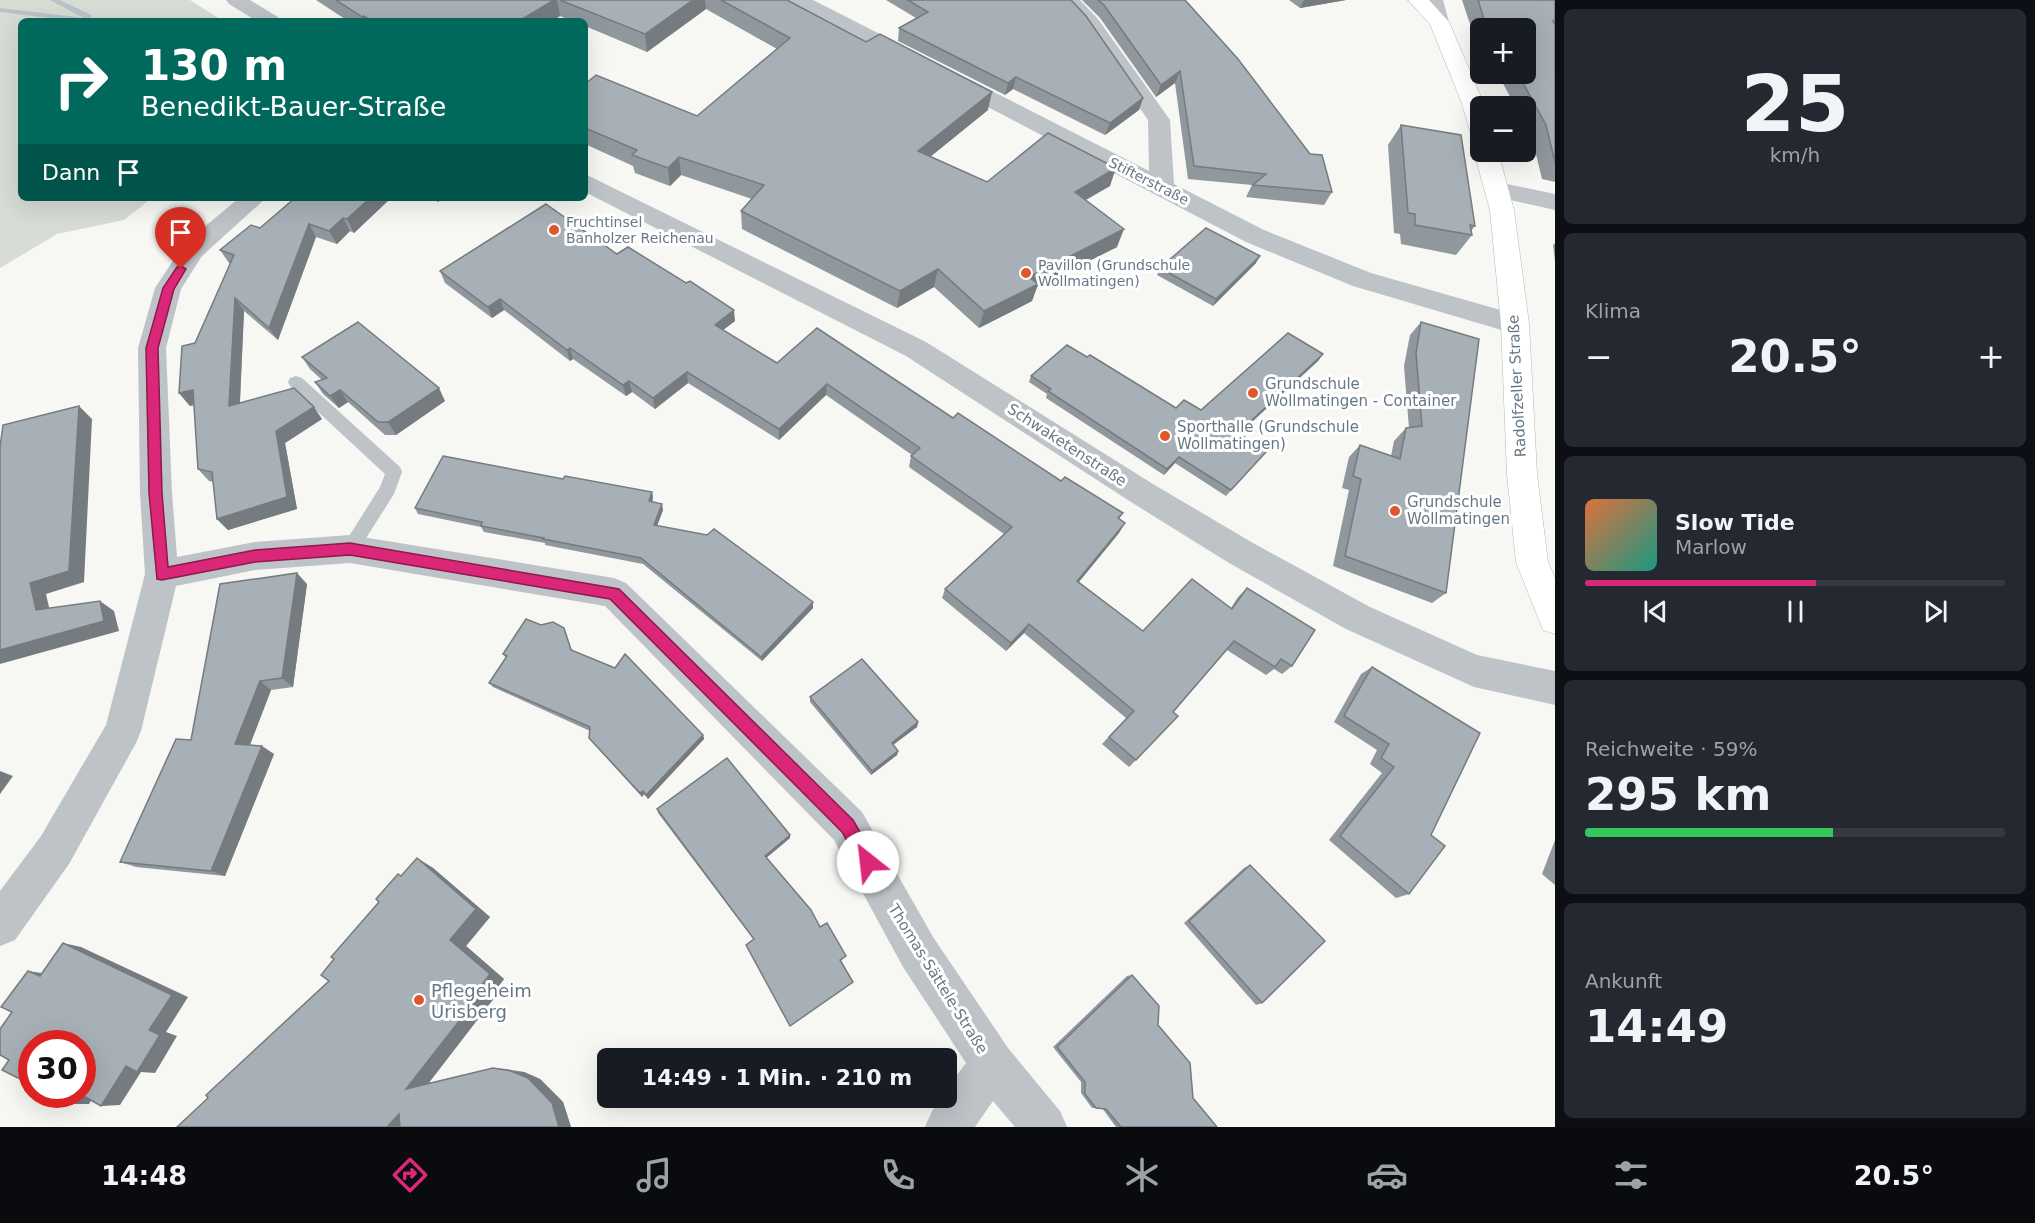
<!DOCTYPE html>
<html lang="de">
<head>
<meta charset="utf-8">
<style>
  body { margin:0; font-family:"DejaVu Sans",sans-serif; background:#242831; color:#f1f3f6; height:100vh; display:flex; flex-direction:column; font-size:22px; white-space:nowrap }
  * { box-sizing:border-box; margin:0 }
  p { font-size:20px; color:#9ea1a6 }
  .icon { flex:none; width:33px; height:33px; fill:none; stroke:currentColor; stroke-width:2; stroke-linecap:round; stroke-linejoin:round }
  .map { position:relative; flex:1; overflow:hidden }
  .details { display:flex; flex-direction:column; gap:9px; padding:9px; background:#0d0f14; width:480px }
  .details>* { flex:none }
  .guide { position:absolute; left:18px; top:18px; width:570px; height:183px; border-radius:9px; box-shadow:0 6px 24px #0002; background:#00695c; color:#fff; overflow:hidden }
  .tools { position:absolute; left:1470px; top:18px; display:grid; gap:12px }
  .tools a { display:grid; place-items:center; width:66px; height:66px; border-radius:9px; background:#171b24; box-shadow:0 6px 24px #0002; font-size:30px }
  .speed { position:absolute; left:18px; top:1030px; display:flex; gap:12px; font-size:30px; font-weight:700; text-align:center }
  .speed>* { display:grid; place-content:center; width:78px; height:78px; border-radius:50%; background:#171b24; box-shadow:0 6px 24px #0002; line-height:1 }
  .speed .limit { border:9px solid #d22; background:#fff; color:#111 }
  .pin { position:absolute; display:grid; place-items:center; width:51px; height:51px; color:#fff; margin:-62px -26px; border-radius:50% 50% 50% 0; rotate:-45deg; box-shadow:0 0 6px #0007 }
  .pin .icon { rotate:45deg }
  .me { position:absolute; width:66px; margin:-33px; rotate:331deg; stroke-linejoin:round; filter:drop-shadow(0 0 4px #0008) }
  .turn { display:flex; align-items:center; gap:21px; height:126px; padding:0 24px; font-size:27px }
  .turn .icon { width:78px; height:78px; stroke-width:2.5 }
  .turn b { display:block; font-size:42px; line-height:51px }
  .then { display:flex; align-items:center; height:57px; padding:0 24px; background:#0003; gap:12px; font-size:22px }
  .big { font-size:45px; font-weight:800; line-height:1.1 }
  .details .widget { flex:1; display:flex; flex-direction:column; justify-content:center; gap:9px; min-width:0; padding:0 21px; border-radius:9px; background:#242831 }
  .details .dial { align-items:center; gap:0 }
  .dial b { font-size:78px; line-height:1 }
  .song { display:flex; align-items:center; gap:18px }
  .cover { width:72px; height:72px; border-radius:9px; background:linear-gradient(135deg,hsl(20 70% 55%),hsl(170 70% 35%)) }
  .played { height:6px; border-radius:3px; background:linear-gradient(90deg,#db2777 55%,#363941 55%) }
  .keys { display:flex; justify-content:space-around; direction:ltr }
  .heat { display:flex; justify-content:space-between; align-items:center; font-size:33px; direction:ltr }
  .charge { height:9px; border-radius:4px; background:linear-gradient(90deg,#34c759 59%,#363941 0) }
  .trip { position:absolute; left:597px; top:1048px; width:360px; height:60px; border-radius:9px; background:#171b24; box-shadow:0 6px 24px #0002; font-weight:800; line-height:60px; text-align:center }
  .tab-bar { display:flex; height:96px; justify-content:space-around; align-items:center; background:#090b0e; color:#9ea1a6 }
  .tab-bar .icon { width:42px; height:42px }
  .tab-bar .on { color:#db2777 }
  .tab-bar b { font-size:27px; color:#f1f3f6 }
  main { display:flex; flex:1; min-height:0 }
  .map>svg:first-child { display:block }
  .green { fill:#d7dcd4 }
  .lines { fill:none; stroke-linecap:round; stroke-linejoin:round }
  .stream { fill:#b9c4c9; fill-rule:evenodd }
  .secondary-casing { stroke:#b3b8bd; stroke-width:1 }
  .lane { fill:#bec3c7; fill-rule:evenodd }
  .street { fill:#bec3c7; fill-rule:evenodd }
  .secondary { fill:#fff; fill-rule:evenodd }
  .wall { fill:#90979d }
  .shaded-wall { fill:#757b7f }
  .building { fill:#a7b0b6; stroke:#757b7f; stroke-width:1.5 }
  .route { fill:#db2777; stroke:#8e194d; stroke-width:1.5 }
  .poi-dot { fill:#de572d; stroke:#fff; stroke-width:2 }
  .labels { text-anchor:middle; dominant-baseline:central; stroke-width:6; stroke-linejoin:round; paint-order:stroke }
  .far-street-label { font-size:14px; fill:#677785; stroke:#fff }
  .far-poi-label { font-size:14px; fill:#677785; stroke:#fff; text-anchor:start }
  .poi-label { font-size:15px; fill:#677785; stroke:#fff; text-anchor:start }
  .street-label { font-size:15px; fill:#677785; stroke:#fff }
  .near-poi-label { font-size:18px; fill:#677785; stroke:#fff; text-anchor:start }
</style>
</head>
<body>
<main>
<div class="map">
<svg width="1555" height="1127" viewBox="0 0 1555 1127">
  <rect width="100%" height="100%" fill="#f7f7f4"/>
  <polygon class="green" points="0,0 190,0 223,21 21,21 21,198 152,198 124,220 57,234 0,268"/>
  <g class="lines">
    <polygon class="stream" points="50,0 60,0 91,15 91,19 96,21 73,21 0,12 0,8 84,18"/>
    <defs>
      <g id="secondary">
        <polygon points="1408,0 1429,0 1449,22 1485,106 1480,106 1480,139 1472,137 1461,101 1430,24"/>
        <polygon points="1480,146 1480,152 1498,152 1514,210 1529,324 1537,474 1548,562 1555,578 1555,634 1543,630 1516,562 1507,474 1501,324 1490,210 1474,152"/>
      </g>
    </defs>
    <use href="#secondary" class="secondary-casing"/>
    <polygon class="lane" points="296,376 302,378 400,467 402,472 394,494 356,554 350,557 344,554 341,549 380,487 385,474 290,386 288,382 290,378"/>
    <g class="street">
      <polygon points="226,0 250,0 278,17 281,21 257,21 229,4"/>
      <polygon points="788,0 813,0 1149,171 1148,120 1084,27 1059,0 1080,0 1098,19 1170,120 1174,184 1264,230 1371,273 1525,317 1529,324 1525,331 1515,334 1353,286 1246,242 791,4"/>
      <polygon points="1423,0 1443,0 1449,22 1446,26 1439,28 1432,26"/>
      <polygon points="585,174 926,342 1153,484 1253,543 1370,607 1477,655 1555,671 1555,705 1474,687 1346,629 1229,563 1131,502 906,356 585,192"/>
      <polygon points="1497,182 1555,194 1555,210 1488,195 1485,190 1488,185"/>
      <polygon points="239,198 266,198 202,256 181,289 166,348 172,493 177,557 255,542 350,535 614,578 626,583 862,812 933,937 1008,1048 1060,1111 1067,1127 1015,1127 993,1101 975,1127 925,1127 932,1111 941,1098 946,1098 946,1090 966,1063 903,967 834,840 605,606 350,563 255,570 176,586 141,731 136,743 69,864 15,940 0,946 0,891 41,836 106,725 145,574 140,493 138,348 155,288 184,244"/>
    </g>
    <use href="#secondary" class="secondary"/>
  </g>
  <g class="wall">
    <polygon points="316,0 787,0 988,110 930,157 987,182 1110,186 1086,200 1117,247 1037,287 1032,301 979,328 934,287 897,308 742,229 741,211 752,199 681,175 670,186 635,173 633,166 585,144 585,84 697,116 777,49 706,9 647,52 585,26 585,21 572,21 560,16 552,21 348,21"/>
    <polygon points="886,0 1071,0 1143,98 1139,110 1105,135 1013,89 1005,95 898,41 899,28 916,18"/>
    <polygon points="1082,0 1185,0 1332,192 1324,205 1246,197 1252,185 1188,179 1175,83 1156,97 1100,18"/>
    <polygon points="1289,0 1346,0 1300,8"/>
    <polygon points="1462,0 1555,0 1555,182 1542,179 1533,142 1526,127 1526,106 1515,106 1498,74 1526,74 1526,28 1480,28 1480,47 1477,45"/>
    <polygon points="1401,125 1475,226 1471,231 1472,235 1456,255 1401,244 1400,234 1394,233 1388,145"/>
    <polygon points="295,198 391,198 354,233 350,231 337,244 316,237 278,340 244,311 240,403 322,419 285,443 297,509 228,530 217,519 213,482 209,481 198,469 194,405 190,406 179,393 231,264 229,263 220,250 260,228"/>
    <polygon points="430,198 443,198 438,202"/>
    <polygon points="1555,243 1555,261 1553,245"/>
    <polygon points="617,254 735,321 723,330 777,363 953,418 1061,481 1123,513 1119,519 1119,533 1079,582 1143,631 1231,608 1238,597 1247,588 1292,666 1282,674 1274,669 1266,675 1227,650 1173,712 1136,760 1129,767 1102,744 1126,718 1024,633 1006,651 942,598 945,589 1004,534 909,467 911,456 912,455 826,395 779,440 688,383 655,409 632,392 626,396 573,359 570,361 504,310 492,318 445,283 440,271"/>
    <polygon points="1256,263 1213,306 1157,275 1160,268"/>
    <polygon points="1421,322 1446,593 1432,603 1333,566 1349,490 1342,488 1349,457 1360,445 1391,456 1394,441 1406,428 1409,428 1404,366 1410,335"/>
    <polygon points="1323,354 1318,361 1239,434 1267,451 1226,496 1175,463 1164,475 1046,398 1047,394 1029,382 1031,376 1087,357 1176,408 1201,410"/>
    <polygon points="302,357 445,401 396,435 385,435 348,402 339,408 323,394 315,382 322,380 310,369"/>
    <polygon points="563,479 652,492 653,498 652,502 663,510 657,526 813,608 762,661 643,564 545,545 545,543 484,532 481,527 418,514 415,508"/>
    <polygon points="307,584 293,687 271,690 250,745 274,754 225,876 136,867 120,862 191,740"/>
    <polygon points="541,625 564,628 572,650 703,735 704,739 648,799 644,794 642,797 592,742 589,738 590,731 493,687 489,683 506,658 503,654"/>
    <polygon points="1372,667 1431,835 1409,894 1396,898 1329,840 1382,773 1370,764 1377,750 1334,722 1361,674"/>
    <polygon points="810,697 918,722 917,727 893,745 898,751 897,755 871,775 810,702"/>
    <polygon points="657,809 790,838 766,858 820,927 846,956 841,961 853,982 852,983 790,1026 747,946 746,945 754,940 658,813"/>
    <polygon points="1555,840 1555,885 1542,874"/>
    <polygon points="417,858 433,868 490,917 466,946 504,979 492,995 495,997 428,1083 493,1068 507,1069 524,1072 540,1079 563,1102 571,1127 177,1127 208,1098 329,981 334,959 379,902 398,874 402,876"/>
    <polygon points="1250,865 1262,1003 1256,1005 1184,923 1244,868"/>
    <polygon points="1132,975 1158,1025 1193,1098 1217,1127 1116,1127 1102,1108 1092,1108 1081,1093 1081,1082 1053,1047 1127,976"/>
  </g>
  <g class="shaded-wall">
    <polygon points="554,0 557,0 560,16 552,21 519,21"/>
    <polygon points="693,0 705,0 706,9 647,52 645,34"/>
    <polygon points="1304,0 1346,0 1300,8"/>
    <polygon points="364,16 366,21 364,21 362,17"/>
    <polygon points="1180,71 1175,83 1156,97 1161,85"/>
    <polygon points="1016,77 1013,89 1005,95 1008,83"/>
    <polygon points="992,92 988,110 915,169 918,151"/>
    <polygon points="1143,98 1139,110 1105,135 1110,123"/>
    <polygon points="679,157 681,175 670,186 668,168"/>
    <polygon points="1116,168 1110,186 1069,209 1075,192"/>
    <polygon points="370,198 391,198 354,233 347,219"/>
    <polygon points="436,198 443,198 438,202"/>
    <polygon points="343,218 350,231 337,244 329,231"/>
    <polygon points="309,224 316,237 278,340 269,328"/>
    <polygon points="1124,229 1117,247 1037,287 1032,301 979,328 984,311 1029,277"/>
    <polygon points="1260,256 1256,263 1213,306 1216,299"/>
    <polygon points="938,269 934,287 897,308 900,291"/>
    <polygon points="235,298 244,311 239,419 229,406"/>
    <polygon points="500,299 504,310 492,318 488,307"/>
    <polygon points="734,310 735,321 715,336 715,325"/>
    <polygon points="570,348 573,359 570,361 567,350"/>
    <polygon points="1323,354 1318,361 1233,439 1238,433"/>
    <polygon points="687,372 688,383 655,409 653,398"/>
    <polygon points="629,381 632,392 626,396 623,385"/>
    <polygon points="827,384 826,395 779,440 779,429"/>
    <polygon points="439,388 445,401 396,435 388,422"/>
    <polygon points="193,390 203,403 190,406 179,393"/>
    <polygon points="340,390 348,402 339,408 330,396"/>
    <polygon points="79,406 92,419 84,582 46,594 52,620 36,610 30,583"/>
    <polygon points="314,407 322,419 285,443 297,509 228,530 217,519 276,431"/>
    <polygon points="1179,457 1175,463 1164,475 1167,469"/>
    <polygon points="652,492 653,498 650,507 649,501"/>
    <polygon points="662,504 663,510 655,531 654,525"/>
    <polygon points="1125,523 1119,533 1072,590 1077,581"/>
    <polygon points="297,573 307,584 293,687 282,678"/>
    <polygon points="100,601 114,611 119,631 0,664 0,650"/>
    <polygon points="813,602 813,608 762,661 761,657"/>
    <polygon points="1029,624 1024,633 1006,651 1011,643"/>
    <polygon points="260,681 271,690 247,752 235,744"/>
    <polygon points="918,722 917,727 890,747 892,743"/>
    <polygon points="703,735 704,739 648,799 646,795"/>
    <polygon points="262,746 274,754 225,876 211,871"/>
    <polygon points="898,751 897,755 871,775 872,771"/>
    <polygon points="0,771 13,776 0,794"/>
    <polygon points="643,791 644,794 642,797 640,793"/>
    <polygon points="790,835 790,838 765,859 765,856"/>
    <polygon points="417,858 433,868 490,917 466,946 504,979 492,995 495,997 425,1088 406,1089 478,990 450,940"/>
    <polygon points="63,943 81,947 188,997 166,1032 177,1036 155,1073 141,1072 120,1105 101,1106 149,1030"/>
    <polygon points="28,971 48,974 40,976"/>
    <polygon points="511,1071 524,1072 540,1079 563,1102 571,1127 559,1127"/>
    <polygon points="96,1092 89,1104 69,1104 75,1095 82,1095"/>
    <polygon points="399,1114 404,1127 387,1127"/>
  </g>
  <g class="building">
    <polygon points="336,0 554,0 519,21 372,21 364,16 362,17"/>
    <polygon points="560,0 693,0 645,34"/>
    <polygon points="721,0 787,0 866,42 880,34 992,92 918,151 987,182 1048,133 1116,168 1075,192 1124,229 1029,277 1038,284 984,311 938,269 900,291 741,211 764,185 679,157 668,168 632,155 637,150 585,128 585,84 596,75 697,116 790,38"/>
    <polygon points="908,0 1071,0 1086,16 1143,98 1110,123 1016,77 1008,83 899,28 928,12"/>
    <polygon points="1098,0 1185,0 1238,59 1310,154 1322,155 1332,192 1253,185 1266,174 1194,166 1180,71 1161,85 1104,5"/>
    <polygon points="1478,0 1555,0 1555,22 1553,21 1555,25 1555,162 1546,125 1518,74 1526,74 1526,28 1487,28"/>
    <polygon points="1401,125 1461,135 1475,226 1470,225 1472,235 1415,225 1415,214 1408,213"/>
    <polygon points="295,198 370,198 347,219 343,218 329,231 309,224 269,328 235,298 229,406 294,388 314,407 276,431 287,497 217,519 212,472 198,469 193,390 179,393 182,346 195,343 234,255 220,250 251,225 260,228"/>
    <polygon points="546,204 617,254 628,247 686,283 690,281 734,310 715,325 777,363 817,328 953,418 958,413 1061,481 1065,477 1123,513 1118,518 1125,523 1077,581 1143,631 1192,579 1232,609 1247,588 1315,630 1292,666 1281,659 1275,667 1234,641 1173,712 1178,716 1136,760 1109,737 1134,711 1029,624 1011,643 945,589 1012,527 911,456 920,448 827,384 779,429 687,372 653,398 629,381 623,385 570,348 567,350 500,299 488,307 440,271"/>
    <polygon points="1206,228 1260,256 1216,299 1160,268"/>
    <polygon points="358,322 439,388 388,422 378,422 340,390 330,396 315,382 327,378 302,357"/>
    <polygon points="1421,322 1479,339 1446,593 1345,556 1361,479 1353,476 1360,445 1400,459 1406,428 1422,426 1416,353"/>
    <polygon points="1288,333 1323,354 1238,433 1267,451 1231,490 1179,457 1167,469 1048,391 1051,389 1031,376 1067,345 1087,357 1090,355 1176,408 1184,400 1201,410"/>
    <polygon points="79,406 69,571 30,583 36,610 100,601 104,621 0,650 0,447 3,425"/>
    <polygon points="443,456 563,479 565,476 652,492 649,501 662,504 654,525 707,535 714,529 813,602 761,657 641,558 543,539 544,538 481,526 482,522 415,508"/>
    <polygon points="297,573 282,678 260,681 235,744 262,746 211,871 120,862 176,739 191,740 220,584"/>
    <polygon points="526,619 541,625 553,622 564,628 571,650 615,668 625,654 703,735 646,795 643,791 640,793 589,738 590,727 489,683 507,656 503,654"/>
    <polygon points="862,659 918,722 892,743 898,751 872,771 810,697"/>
    <polygon points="1372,667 1480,733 1431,835 1445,846 1409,894 1340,836 1394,767 1381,758 1389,744 1344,716"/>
    <polygon points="727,758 790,835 765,856 811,910 820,927 827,923 846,956 840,960 853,982 790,1026 746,945 754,939 657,809"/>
    <polygon points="417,858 476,909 450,940 490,974 478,990 481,993 406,1089 493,1068 511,1071 528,1078 552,1103 559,1127 400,1127 399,1114 387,1127 177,1127 208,1098 206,1095 329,981 321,975 334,959 331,957 379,902 376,899 398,874 401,876"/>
    <polygon points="1250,865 1325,941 1262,1003 1189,921"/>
    <polygon points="63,943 172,995 149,1030 160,1035 137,1072 126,1066 101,1106 82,1095 82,1044 32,1044 32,1085 2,1070 9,1060 0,1055 0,1029 12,1012 1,1007 28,971 40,976"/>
    <polygon points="1132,975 1159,1006 1158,1025 1190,1063 1193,1098 1217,1127 1121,1127 1106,1109 1096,1108 1085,1094 1085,1082 1057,1047"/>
    <polygon points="51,1095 75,1095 69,1104"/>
  </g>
  <polygon class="route" points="181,266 186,269 174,289 158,348 162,493 168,567 255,550 350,543 619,589 853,820 874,856 876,862 874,868 868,870 862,868 842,832 610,599 350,555 255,562 162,580 157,579 149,493 146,348 163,288 177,267"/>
  <g class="poi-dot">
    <circle cx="554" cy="230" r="6"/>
    <circle cx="1026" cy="273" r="6"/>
    <circle cx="1253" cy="393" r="6"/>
    <circle cx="1165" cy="436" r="6"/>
    <circle cx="1395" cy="511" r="6"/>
    <circle cx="419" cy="1000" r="6"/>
  </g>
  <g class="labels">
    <g class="far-street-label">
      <text transform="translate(1149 181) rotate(27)">Stifterstraße</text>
    </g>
    <g class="far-poi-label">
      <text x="566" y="222">Fruchtinsel<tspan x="566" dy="16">Banholzer Reichenau</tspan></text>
      <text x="1038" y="265">Pavillon (Grundschule<tspan x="1038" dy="16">Wollmatingen)</tspan></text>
    </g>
    <g class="poi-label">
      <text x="1265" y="384">Grundschule<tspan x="1265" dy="17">Wollmatingen - Container</tspan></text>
      <text x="1177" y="427">Sporthalle (Grundschule<tspan x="1177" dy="17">Wollmatingen)</tspan></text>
      <text x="1407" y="502">Grundschule<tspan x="1407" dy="17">Wollmatingen</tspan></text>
    </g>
    <g class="street-label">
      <text transform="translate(1517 386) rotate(-93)">Radolfzeller Straße</text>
      <text transform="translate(1067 445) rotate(33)">Schwaketenstraße</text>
      <text transform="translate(938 979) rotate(58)">Thomas-Sättele-Straße</text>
    </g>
    <g class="near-poi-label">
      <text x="431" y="990">Pflegeheim<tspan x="431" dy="21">Urisberg</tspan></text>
    </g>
  </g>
</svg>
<div class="tools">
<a>+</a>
<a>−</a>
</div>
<div class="speed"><div class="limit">30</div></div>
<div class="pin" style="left:181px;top:269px;background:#d93025"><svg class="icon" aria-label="arrive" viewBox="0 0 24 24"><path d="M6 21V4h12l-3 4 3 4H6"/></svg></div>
<svg class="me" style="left:868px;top:862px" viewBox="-20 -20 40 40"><circle r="19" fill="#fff"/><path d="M0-13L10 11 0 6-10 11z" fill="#db2777"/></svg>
<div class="trip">14:49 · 1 Min. · 210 m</div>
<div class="guide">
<div class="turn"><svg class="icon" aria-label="right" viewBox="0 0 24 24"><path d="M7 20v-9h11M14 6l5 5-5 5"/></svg><div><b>130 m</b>Benedikt-Bauer-Straße</div></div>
<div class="then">Dann<svg class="icon" aria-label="arrive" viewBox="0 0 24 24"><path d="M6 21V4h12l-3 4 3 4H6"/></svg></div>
</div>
</div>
<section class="details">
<div class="widget dial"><b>25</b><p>km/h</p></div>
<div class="widget"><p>Klima</p>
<div class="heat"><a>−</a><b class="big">20.5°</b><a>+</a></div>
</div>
<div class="widget">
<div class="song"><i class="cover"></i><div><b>Slow Tide</b><p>Marlow</p></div></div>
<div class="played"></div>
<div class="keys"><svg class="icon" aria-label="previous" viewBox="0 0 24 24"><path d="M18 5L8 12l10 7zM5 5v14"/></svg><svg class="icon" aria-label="pause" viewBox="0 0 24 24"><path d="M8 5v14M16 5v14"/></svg><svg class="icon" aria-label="next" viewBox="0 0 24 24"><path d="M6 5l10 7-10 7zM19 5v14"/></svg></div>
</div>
<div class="widget"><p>Reichweite · 59%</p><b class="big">295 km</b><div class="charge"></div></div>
<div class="widget"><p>Ankunft</p><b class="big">14:49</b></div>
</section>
</main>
<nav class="tab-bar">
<b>14:48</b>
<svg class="icon on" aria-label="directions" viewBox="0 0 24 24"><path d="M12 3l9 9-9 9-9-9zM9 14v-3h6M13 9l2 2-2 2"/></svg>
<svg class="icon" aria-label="music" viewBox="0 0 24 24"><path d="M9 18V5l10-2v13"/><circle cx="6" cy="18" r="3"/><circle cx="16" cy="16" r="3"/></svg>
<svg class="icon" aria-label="phone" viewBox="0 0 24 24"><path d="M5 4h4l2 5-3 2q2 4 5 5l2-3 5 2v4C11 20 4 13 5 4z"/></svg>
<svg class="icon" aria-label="climate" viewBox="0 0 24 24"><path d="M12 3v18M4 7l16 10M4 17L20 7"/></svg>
<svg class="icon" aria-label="car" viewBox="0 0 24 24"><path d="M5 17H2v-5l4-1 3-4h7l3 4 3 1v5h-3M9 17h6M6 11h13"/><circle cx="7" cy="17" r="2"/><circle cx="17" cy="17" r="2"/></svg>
<svg class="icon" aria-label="filters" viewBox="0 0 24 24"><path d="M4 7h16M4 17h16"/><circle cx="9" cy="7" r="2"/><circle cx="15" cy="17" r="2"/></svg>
<b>20.5°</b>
</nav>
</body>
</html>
